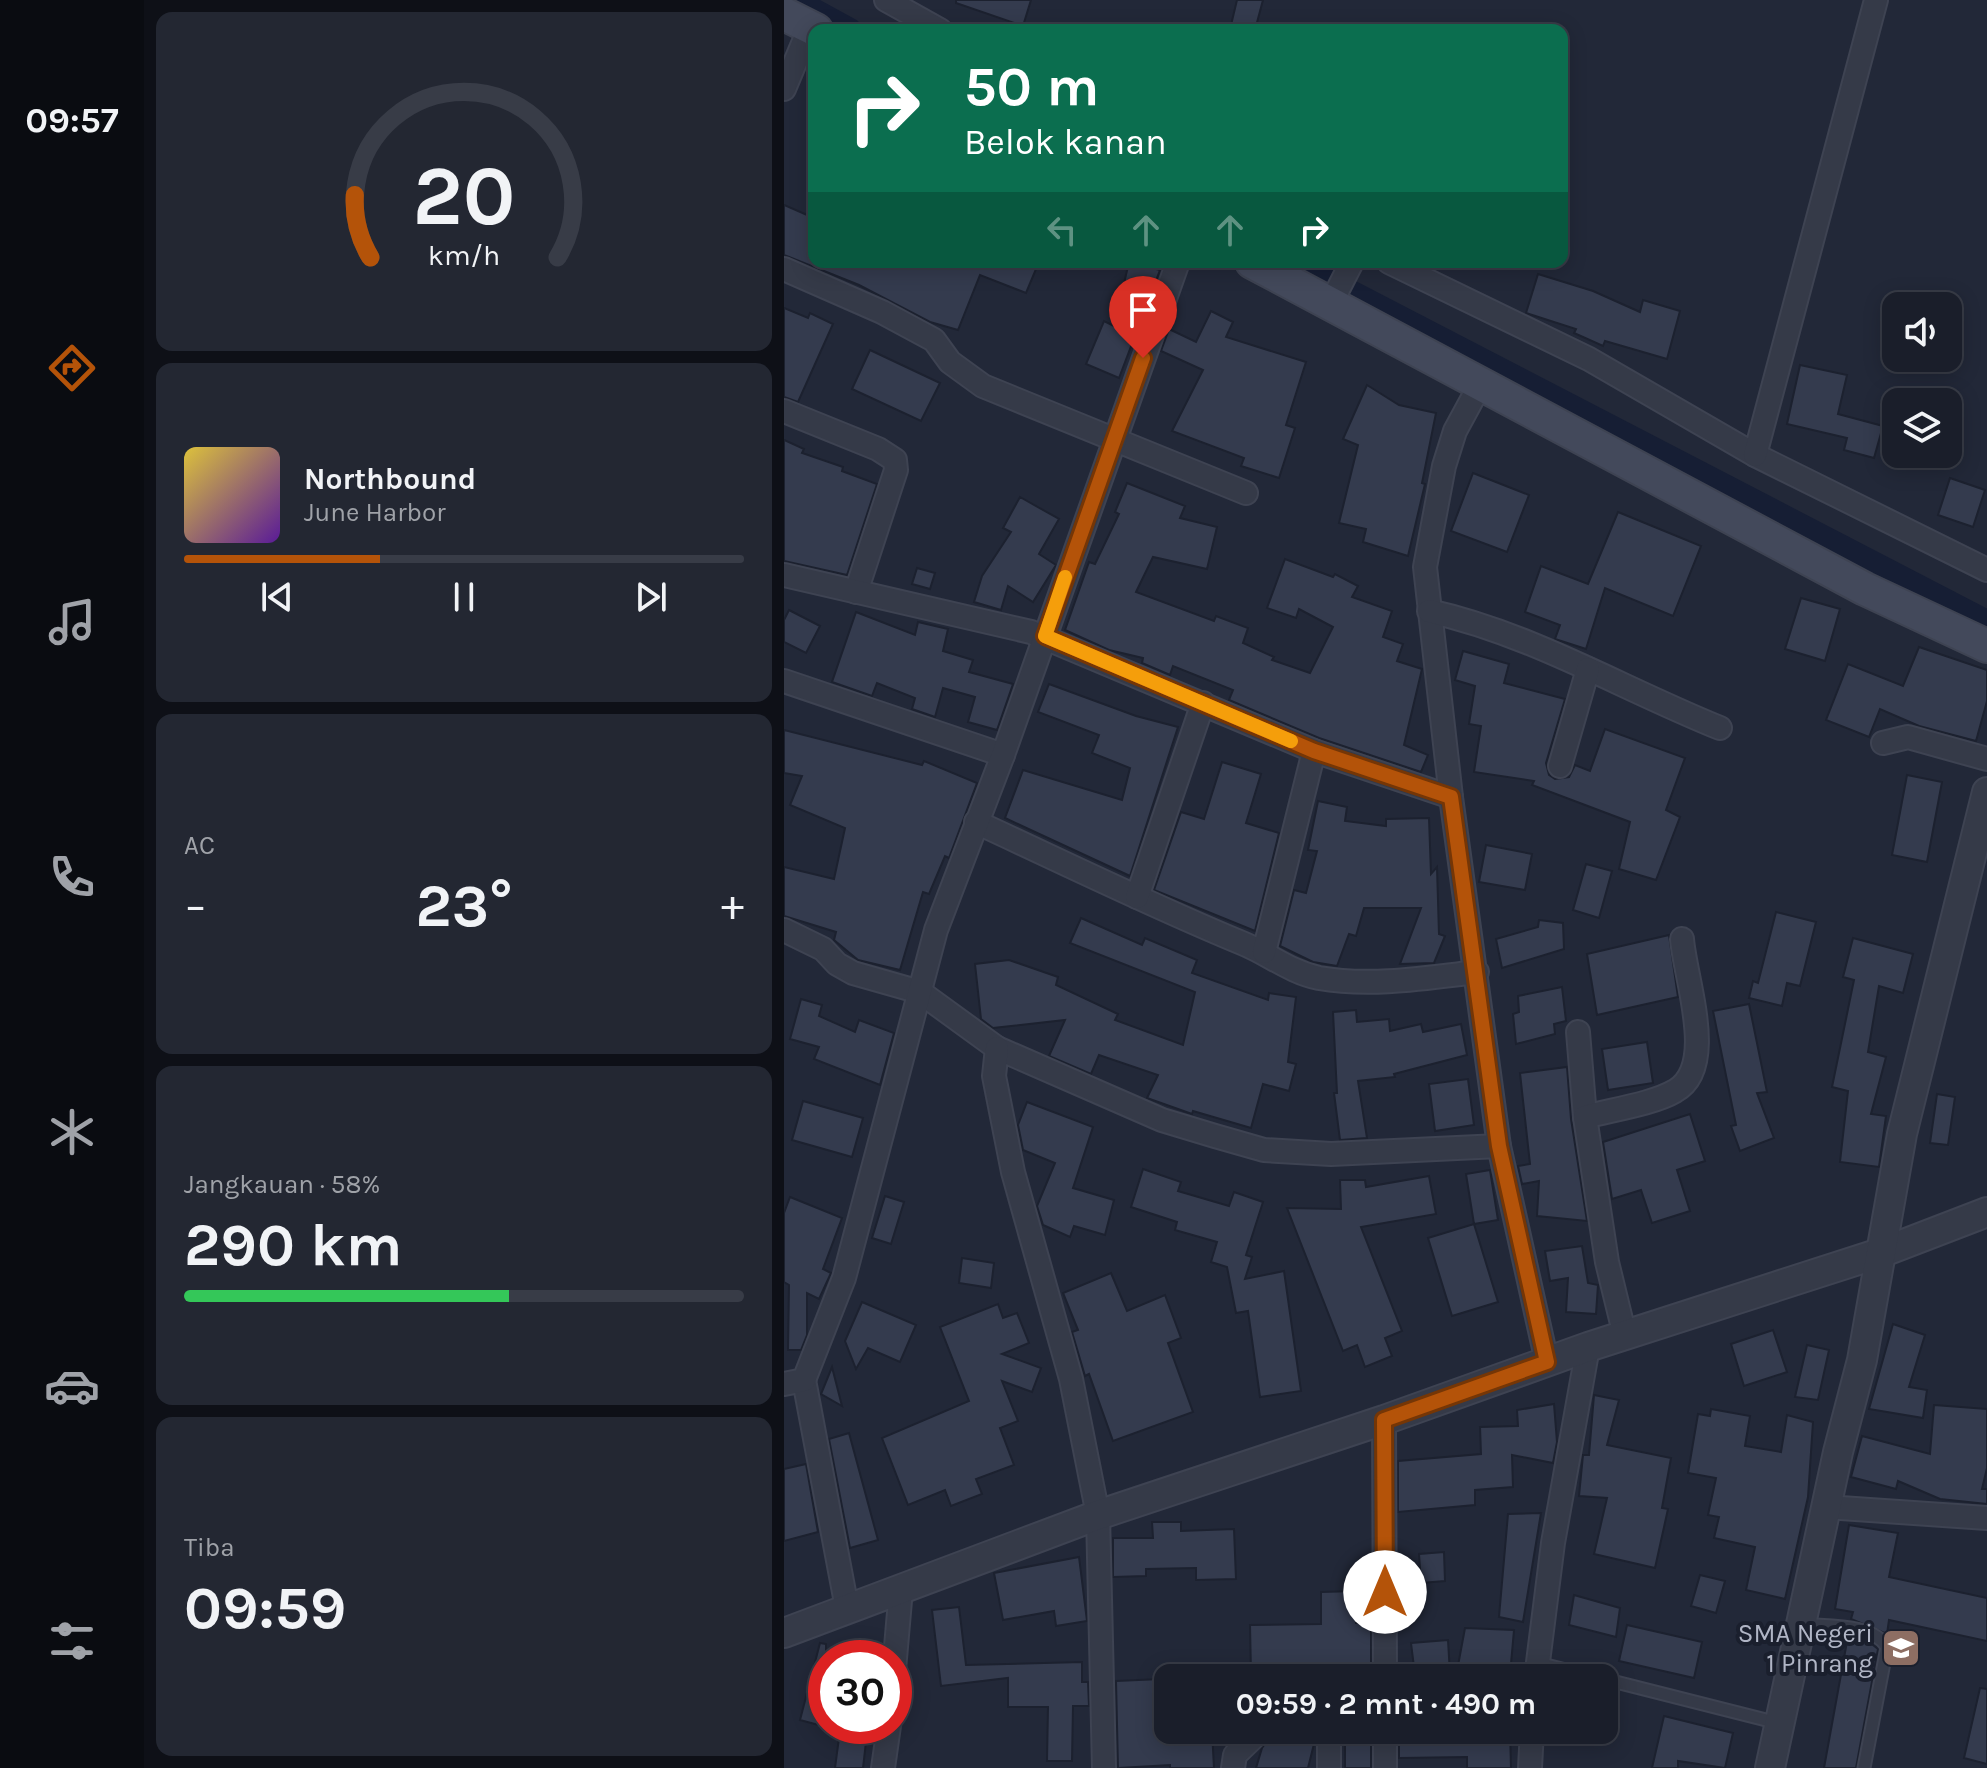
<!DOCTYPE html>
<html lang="id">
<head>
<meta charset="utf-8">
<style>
  body { margin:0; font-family:Karla,sans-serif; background:#232732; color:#f1f3f6; height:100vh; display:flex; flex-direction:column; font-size:30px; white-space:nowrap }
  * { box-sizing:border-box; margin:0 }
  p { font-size:26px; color:#9fa2a8 }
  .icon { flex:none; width:44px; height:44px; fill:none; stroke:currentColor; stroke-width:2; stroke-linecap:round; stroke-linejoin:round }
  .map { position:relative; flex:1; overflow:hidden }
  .sheet { display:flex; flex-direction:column; gap:12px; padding:12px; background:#0e1017; width:640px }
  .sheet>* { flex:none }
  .guide { position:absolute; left:24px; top:24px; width:760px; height:244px; border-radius:16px; box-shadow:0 4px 20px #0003,0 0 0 2px #383c47; background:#0b6e4f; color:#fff; overflow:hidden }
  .fabs { position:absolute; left:1098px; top:292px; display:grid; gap:16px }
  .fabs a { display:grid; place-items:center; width:80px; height:80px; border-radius:16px; background:#1a1e2a; box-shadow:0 4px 20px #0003,0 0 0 2px #383c47; font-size:40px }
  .speed { position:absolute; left:24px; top:1640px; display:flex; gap:16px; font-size:40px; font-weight:700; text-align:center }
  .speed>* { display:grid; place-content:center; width:104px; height:104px; border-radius:50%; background:#1a1e2a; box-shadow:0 4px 20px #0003,0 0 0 2px #383c47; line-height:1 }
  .speed .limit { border:12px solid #d22; background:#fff; color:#111 }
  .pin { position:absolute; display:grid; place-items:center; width:68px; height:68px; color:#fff; margin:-82px -34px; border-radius:50% 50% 50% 0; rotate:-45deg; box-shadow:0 0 8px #0007 }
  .pin .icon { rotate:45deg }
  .me { position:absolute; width:88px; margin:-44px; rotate:0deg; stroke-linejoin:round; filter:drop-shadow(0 0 6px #0008) }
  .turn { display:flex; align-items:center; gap:28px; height:168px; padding:0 24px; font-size:36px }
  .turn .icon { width:104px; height:104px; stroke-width:2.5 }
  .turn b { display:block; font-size:56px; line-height:68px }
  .lanes { display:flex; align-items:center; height:76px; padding:0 24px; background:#0003; justify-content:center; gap:40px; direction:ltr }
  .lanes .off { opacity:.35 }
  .big { font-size:60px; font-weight:700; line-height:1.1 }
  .sheet .widget { flex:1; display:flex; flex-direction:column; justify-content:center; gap:12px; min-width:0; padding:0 28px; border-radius:16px; background:#232732 }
  .sheet .dial { align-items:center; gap:0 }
  .dial svg { height:208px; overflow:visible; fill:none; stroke:#383c47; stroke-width:7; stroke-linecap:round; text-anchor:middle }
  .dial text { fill:#f1f3f6; stroke:none }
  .song { display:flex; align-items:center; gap:24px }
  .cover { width:96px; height:96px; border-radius:12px; background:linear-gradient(135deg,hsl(50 70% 55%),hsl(270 70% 35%)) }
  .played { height:8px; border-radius:4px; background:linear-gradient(90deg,#b45309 35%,#383c47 35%) }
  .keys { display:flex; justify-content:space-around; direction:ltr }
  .heat { display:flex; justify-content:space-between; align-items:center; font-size:44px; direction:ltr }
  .charge { height:12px; border-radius:6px; background:linear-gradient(90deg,#34c759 58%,#383c47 0) }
  .trip { position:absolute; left:370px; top:1664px; width:464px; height:80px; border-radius:16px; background:#1a1e2a; box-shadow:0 4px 20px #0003,0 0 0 2px #383c47; font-weight:700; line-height:80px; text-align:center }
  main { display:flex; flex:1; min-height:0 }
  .menu { display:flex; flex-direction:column; width:144px; justify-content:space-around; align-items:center; background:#0a0c11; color:#9fa2a8 }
  .menu .icon { width:56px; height:56px }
  .menu .active { color:#b45309 }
  .menu b { font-size:36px; color:#f1f3f6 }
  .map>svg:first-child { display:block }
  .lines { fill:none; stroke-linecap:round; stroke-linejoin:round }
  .canal { stroke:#161e34; stroke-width:24 }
  .building { fill:#343b4e; stroke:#1c212f; stroke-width:2 }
  .service-casing { stroke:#3e4352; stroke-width:15 }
  .minor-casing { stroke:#3e4352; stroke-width:26 }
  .tertiary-casing { stroke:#3e4352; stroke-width:32 }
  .secondary-casing { stroke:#3e4352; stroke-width:36 }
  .service { stroke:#353a48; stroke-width:11 }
  .minor { stroke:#353a48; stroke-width:22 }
  .tertiary { stroke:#353a48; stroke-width:28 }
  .secondary { stroke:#43495b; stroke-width:32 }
  .route-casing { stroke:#753606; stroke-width:20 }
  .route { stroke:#b45309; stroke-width:14 }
  .slow { stroke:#f59e0b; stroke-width:14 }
  .labels { text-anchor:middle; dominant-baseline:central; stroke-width:8; stroke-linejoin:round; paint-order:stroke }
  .poi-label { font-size:26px; fill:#b0b5c5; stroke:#1a1f2d; text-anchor:end }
</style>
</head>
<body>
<main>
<nav class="menu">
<b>09:57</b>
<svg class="icon active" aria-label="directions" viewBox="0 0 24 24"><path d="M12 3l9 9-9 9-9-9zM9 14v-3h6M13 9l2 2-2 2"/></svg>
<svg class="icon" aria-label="music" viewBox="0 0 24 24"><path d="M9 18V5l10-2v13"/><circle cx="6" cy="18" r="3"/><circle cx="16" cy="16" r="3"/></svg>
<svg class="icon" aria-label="phone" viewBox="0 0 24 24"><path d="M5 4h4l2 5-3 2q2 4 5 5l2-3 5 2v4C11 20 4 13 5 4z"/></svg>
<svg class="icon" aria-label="climate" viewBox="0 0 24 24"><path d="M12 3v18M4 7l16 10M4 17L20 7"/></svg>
<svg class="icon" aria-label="car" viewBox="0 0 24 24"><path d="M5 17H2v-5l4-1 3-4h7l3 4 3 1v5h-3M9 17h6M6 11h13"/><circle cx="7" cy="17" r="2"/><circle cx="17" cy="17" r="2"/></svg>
<svg class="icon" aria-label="filters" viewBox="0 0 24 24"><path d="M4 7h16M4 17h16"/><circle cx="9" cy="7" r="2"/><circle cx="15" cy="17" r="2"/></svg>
</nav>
<section class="sheet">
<div class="widget dial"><svg viewBox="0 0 100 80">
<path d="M14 69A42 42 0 1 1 86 69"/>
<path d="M14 69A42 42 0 0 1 8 45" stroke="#b45309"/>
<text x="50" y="56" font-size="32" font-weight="700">20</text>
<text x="50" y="72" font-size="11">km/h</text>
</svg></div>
<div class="widget">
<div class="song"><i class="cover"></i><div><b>Northbound</b><p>June Harbor</p></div></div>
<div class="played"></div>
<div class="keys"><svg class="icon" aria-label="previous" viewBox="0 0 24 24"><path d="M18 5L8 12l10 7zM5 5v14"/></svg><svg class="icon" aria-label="pause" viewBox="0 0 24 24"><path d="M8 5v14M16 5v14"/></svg><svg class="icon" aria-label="next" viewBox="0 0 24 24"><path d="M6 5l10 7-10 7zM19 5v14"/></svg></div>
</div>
<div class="widget"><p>AC</p>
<div class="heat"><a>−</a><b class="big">23°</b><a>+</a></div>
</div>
<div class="widget"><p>Jangkauan · 58%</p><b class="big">290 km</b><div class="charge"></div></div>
<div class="widget"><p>Tiba</p><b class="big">09:59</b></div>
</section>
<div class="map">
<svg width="1203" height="1768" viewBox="0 0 1203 1768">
  <rect width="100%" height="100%" fill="#222838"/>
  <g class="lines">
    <g class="canal">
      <polyline points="11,0 66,30"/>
      <polyline points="509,262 1203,622"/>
    </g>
  </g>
  <g class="building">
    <polygon points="172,0 247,0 239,26 172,3"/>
    <polygon points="453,0 479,0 471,30 447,25"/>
    <polygon points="0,205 30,218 30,262 255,262 242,293 196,275 174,330 146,322 75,285 0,255"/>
    <polygon points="345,262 376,270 335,378 302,364 320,321 330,326"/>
    <polygon points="754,274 809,291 856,312 859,300 896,311 883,359 821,341 819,346 790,333 792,329 742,313"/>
    <polygon points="0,308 24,318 26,313 49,324 14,402 0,397"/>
    <polygon points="427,311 449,322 442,337 522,362 502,425 511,428 495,478 457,466 460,458 388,431 419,370 377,351 385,329 412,342"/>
    <polygon points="86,350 156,383 137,421 68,389"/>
    <polygon points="1016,365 1063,375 1054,414 1099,426 1090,458 1060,450 1063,438 1003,424"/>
    <polygon points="583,385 615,405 652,413 638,483 641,484 624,556 579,542 582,529 555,523 574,445 559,439"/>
    <polygon points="0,440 20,449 18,453 59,467 58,471 93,484 63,575 0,561"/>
    <polygon points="689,473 745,495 723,552 667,531"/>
    <polygon points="1166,478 1201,490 1189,527 1154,515"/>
    <polygon points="343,483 401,506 396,518 433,527 423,569 369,557 352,592 430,621 432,616 464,628 459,643 490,657 488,660 526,673 549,627 515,609 512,618 483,608 501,559 549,577 551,574 574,586 568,597 608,611 599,637 619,644 613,661 638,669 620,745 644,755 637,772 535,738 445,700 449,690 389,666 386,675 358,663 359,658 325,650 281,630 305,562 311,564 335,514 331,512"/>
    <polygon points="236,497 275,519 255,554 272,565 249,602 224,586 217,610 190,602 198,576 227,532 219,528"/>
    <polygon points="834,512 917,546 889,616 821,588 802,649 771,639 776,625 741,612 757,566 804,584"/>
    <polygon points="133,568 151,573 146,589 128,584"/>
    <polygon points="1017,598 1056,609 1041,661 1001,649"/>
    <polygon points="5,610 36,626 22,653 0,642 0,620"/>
    <polygon points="72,612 131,635 134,622 164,629 159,651 189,660 185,672 229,684 213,730 184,722 191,697 159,688 151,717 128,709 131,698 93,683 88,696 48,682"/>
    <polygon points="1135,647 1203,670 1203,701 1192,741 1135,726 1096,709 1085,737 1042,720 1064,664 1119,686"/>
    <polygon points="679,651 725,664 720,683 781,699 762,763 765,775 771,779 785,777 791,765 806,771 821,729 901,758 882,810 896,817 872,880 835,869 846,822 748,785 750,781 690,772 697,726 685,724 691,686 671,680"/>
    <polygon points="265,684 352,716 394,727 346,876 221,818 239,770 338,800 346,768 308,753 315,735 254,712"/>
    <polygon points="0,730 138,765 140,761 193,783 165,858 161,856 145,894 139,892 116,970 74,960 50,940 52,932 0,916 0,867 50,879 61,828 6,805 18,776 0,773"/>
    <polygon points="438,762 477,774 462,823 495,833 471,931 370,890 397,812 420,819"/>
    <polygon points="1123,775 1158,782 1143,862 1108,855"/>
    <polygon points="534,801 563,807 561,821 602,826 602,819 645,818 647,874 653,867 655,934 661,936 650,963 616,964 637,908 580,908 572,936 565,934 553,966 529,962 496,946 510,890 522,893 533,851 524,850"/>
    <polygon points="702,845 748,854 741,890 695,882"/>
    <polygon points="802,864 828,871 815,918 789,910"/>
    <polygon points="992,912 1032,922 1016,986 1003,983 998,1006 965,998 969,981 974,983"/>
    <polygon points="297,918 358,945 361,938 413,960 408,973 484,1000 485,993 512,997 504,1062 512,1064 505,1091 479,1084 467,1128 409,1111 408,1114 363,1098 374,1075 315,1055 307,1074 265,1056 281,1020 209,1028 197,1019 191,964 225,960 274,977 272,985 334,1014 331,1020 399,1045 411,992 286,943"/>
    <polygon points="755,920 779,923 780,949 718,968 712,939 754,927"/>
    <polygon points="885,935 894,997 813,1015 803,954"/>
    <polygon points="1069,938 1129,954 1119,993 1095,986 1084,1052 1102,1057 1087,1114 1102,1116 1095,1167 1056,1162 1064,1091 1048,1087 1070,980 1059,977"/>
    <polygon points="778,987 782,1021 770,1024 771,1034 732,1044 729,1014 735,1012 734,996"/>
    <polygon points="17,999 38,1005 35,1016 71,1032 75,1020 110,1033 96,1085 30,1059 35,1047 6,1039"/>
    <polygon points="965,1004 983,1092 973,1093 990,1138 956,1151 947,1126 952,1125 929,1011"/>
    <polygon points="572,1010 573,1022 605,1019 606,1031 637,1024 639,1032 677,1024 683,1055 610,1074 611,1077 574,1081 583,1138 556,1140 550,1093 553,1093 549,1012"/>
    <polygon points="863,1042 869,1083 824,1090 818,1049"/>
    <polygon points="783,1067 787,1119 803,1221 753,1216 755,1181 738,1184 734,1166 746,1164 736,1073"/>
    <polygon points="684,1079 690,1125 651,1131 645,1084"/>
    <polygon points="1153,1094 1171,1097 1164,1145 1146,1143"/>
    <polygon points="19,1101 79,1118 68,1157 8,1140"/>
    <polygon points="243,1102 309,1127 289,1188 330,1200 321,1235 290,1226 286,1237 259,1225 253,1206 271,1163 239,1150 234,1125"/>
    <polygon points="906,1114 921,1161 893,1170 906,1211 868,1223 857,1190 828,1199 819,1142"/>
    <polygon points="359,1169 397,1182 394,1191 445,1206 450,1192 479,1202 462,1255 468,1257 461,1279 500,1271 517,1391 476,1397 464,1311 452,1313 443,1267 427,1262 433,1242 391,1230 393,1222 347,1207"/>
    <polygon points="706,1170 714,1220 690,1224 682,1174"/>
    <polygon points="645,1176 652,1214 577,1227 618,1331 601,1338 608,1356 581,1367 573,1345 559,1351 503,1208 557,1209 556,1180 581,1180 582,1187"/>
    <polygon points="101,1196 120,1202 107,1244 88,1238"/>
    <polygon points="6,1197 58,1218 39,1269 47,1273 35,1299 23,1293 23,1335 17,1350 4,1350 5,1285 0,1282 0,1213"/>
    <polygon points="690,1224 714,1302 668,1316 644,1238"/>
    <polygon points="798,1246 804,1283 814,1285 812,1314 782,1312 784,1278 766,1281 761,1251"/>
    <polygon points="178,1258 210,1263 207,1288 175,1283"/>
    <polygon points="327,1273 343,1311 381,1295 397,1338 384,1343 409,1412 329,1441 305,1374 301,1376 288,1332 294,1330 279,1293"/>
    <polygon points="78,1302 132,1325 116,1362 84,1348 72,1369 61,1341"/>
    <polygon points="214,1304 219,1318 233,1313 245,1343 218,1354 257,1368 248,1392 218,1381 234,1421 216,1428 230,1465 192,1479 198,1494 167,1506 161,1490 124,1505 98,1438 185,1401 156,1327"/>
    <polygon points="1109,1324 1141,1335 1125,1387 1143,1390 1139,1418 1085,1409"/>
    <polygon points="989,1330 1003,1372 960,1386 947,1344"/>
    <polygon points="1023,1345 1045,1350 1034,1400 1011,1397"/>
    <polygon points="48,1367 58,1406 37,1394"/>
    <polygon points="810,1395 835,1400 823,1445 887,1458 878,1508 884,1509 871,1568 810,1554 823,1498 795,1496 799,1455 805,1455"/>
    <polygon points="770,1404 773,1442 769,1463 728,1455 729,1487 691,1490 691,1505 614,1512 614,1461 697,1454 696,1427 734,1426 733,1410"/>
    <polygon points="1150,1405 1203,1409 1203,1468 1198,1489 1203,1489 1203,1504 1156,1499 1114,1481 1112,1489 1067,1477 1078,1436 1146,1454"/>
    <polygon points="927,1409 966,1416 961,1446 997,1452 1003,1415 1029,1422 1024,1497 1001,1599 962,1590 971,1547 930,1538 935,1517 924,1515 932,1478 904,1473 914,1414 926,1416"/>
    <polygon points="65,1433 94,1540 66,1548 45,1439"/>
    <polygon points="22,1464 34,1532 0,1541 0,1469"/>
    <polygon points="757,1513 739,1622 715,1617 724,1514"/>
    <polygon points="368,1522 397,1522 397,1531 450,1529 452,1579 412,1580 412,1568 362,1569 362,1576 329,1577 329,1538 369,1538"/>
    <polygon points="1065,1525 1114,1533 1105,1577 1203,1598 1203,1641 1105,1620 1103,1634 1067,1619 1069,1612 1051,1609"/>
    <polygon points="660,1552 661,1581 637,1583 635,1554"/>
    <polygon points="295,1557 303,1621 272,1626 270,1611 219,1620 210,1573"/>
    <polygon points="916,1575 941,1581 932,1613 907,1606"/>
    <polygon points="571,1591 572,1623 587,1623 587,1672 560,1673 560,1663 557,1673 467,1674 466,1625 537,1624 537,1592"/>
    <polygon points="790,1595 836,1608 832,1637 785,1625"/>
    <polygon points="175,1607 182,1665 298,1662 298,1682 304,1682 305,1706 289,1706 288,1761 263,1761 264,1707 224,1707 224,1678 157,1686 148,1610"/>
    <polygon points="843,1625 918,1642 910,1678 835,1661"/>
    <polygon points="681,1628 730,1630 726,1675 673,1671"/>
    <polygon points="1064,1636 1084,1641 1094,1649 1072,1768 1040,1768"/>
    <polygon points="664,1640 666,1674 630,1667 627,1643"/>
    <polygon points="36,1643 42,1644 42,1727 16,1720"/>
    <polygon points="377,1679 379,1730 428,1730 430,1768 386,1768 386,1765 334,1768 332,1681"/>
    <polygon points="1196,1688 1203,1689 1203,1764 1180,1758"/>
    <polygon points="880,1716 949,1733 941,1768 894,1761 894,1768 868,1768"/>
    <polygon points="56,1730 83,1733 79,1768 51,1768"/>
    <polygon points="491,1730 531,1740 524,1768 472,1768 478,1748"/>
    <rect x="561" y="1730" width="26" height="38"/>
    <polygon points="615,1730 726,1730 727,1768 683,1768 683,1757 615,1758"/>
  </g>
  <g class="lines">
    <defs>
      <g id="service">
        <path d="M1017,1624c26,3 72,-1 86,23l-23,121"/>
        <polyline points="754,1663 814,1678"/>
        <polyline points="820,1679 994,1723"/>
      </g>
      <g id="minor">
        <polyline points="102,0 156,30"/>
        <polyline points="0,89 26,27"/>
        <polyline points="605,262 805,359 971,455 1203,570"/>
        <polyline points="0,269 98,312 150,340 166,362 199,386 462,493"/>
        <polyline points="547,303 568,262"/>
        <polyline points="697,383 671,431 660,466 641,567 667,797 715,1146 763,1362"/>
        <polyline points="0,411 94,449 111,460 112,470 72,592"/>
        <polyline points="971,455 1092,0"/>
        <polyline points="0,575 247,632 530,751 667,797"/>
        <path d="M645,611c103,23 194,78 291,117"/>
        <polyline points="0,681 219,755"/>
        <polyline points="1099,743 1124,737 1203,759"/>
        <polyline points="776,766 804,669"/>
        <path d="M192,822c89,41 176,84 266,121 27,11 48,29 77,35 52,9 107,0 158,-6"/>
        <polyline points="353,897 419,703"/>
        <polyline points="0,930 39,949 53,964 69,973 136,992 213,1048 378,1120 431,1136 480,1150 547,1154 715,1146"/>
        <polyline points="480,952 530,751"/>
        <polyline points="794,1032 801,1117"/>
        <polyline points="213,1048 210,1076 229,1172 287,1379 314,1515 320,1768"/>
        <path d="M841,1336l-18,-74 -22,-145c25,-7 68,-13 90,-26 43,-24 10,-112 7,-152"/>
        <polyline points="20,1380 63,1608"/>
        <polyline points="0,1384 20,1380 60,1278 152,930 219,755 394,262"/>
        <polyline points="600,1420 601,1678"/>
        <polyline points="1042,1507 1203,1518"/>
        <polyline points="110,1670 117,1589"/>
        <polyline points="752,1678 769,1543 804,1347"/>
        <polyline points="545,1730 545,1768"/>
        <polyline points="601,1730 601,1768"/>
        <polyline points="99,1768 105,1726"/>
        <polyline points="449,1768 451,1755 477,1730"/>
        <polyline points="746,1768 748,1730"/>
      </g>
      <g id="tertiary">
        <polyline points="0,1633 314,1515 600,1420 804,1347 1099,1252 1203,1212"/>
        <polyline points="986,1768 1054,1452 1078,1360 1118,1134 1203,792"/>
      </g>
      <g id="secondary">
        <polyline points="0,14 32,30"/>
        <polyline points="468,262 1081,589 1203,646"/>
      </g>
    </defs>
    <use href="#service" class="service-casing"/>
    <use href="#minor" class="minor-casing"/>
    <use href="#tertiary" class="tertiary-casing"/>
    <use href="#secondary" class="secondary-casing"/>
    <use href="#service" class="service"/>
    <use href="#minor" class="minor"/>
    <use href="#tertiary" class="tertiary"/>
    <use href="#secondary" class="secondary"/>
  </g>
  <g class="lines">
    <defs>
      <polyline id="route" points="359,358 261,636 530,751 667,797 715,1146 763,1362 600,1420 601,1592"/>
    </defs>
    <use href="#route" class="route-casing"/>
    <use href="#route" class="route"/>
    <polyline class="slow" points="281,577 261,636 507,741"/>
  </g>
  <defs>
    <symbol id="school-square" viewBox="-11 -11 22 22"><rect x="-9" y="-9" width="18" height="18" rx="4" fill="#8d6e63" stroke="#1a1f2d"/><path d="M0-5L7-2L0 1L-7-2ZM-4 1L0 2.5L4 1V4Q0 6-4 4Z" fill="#fff"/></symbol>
  </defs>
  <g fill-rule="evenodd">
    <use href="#school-square" x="1095" y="1626" width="44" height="44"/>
  </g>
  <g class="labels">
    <g class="poi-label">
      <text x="1089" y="1633">SMA Negeri<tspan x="1089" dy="30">1 Pinrang</tspan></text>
    </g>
  </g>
</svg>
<div class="fabs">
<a><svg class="icon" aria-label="sound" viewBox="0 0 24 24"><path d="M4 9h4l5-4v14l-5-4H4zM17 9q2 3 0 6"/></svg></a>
<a><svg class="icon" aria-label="layers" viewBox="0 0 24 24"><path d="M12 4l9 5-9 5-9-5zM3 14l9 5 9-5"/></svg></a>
</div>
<div class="speed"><div class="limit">30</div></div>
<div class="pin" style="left:359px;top:358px;background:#d93025"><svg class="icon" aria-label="arrive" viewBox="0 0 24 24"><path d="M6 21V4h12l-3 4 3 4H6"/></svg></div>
<svg class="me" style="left:601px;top:1592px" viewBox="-20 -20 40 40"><circle r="19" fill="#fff"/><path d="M0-13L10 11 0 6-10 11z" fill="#b45309"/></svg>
<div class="trip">09:59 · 2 mnt · 490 m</div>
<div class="guide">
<div class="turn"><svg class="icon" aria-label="right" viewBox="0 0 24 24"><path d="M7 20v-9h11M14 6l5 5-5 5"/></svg><div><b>50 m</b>Belok kanan</div></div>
<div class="lanes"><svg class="icon off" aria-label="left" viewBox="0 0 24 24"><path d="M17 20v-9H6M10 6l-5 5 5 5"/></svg><svg class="icon off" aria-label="ahead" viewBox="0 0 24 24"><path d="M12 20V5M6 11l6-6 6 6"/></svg><svg class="icon off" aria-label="ahead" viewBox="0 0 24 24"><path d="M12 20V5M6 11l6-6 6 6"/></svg><svg class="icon" aria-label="right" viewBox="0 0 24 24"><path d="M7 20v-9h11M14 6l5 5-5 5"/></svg></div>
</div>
</div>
</main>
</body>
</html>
